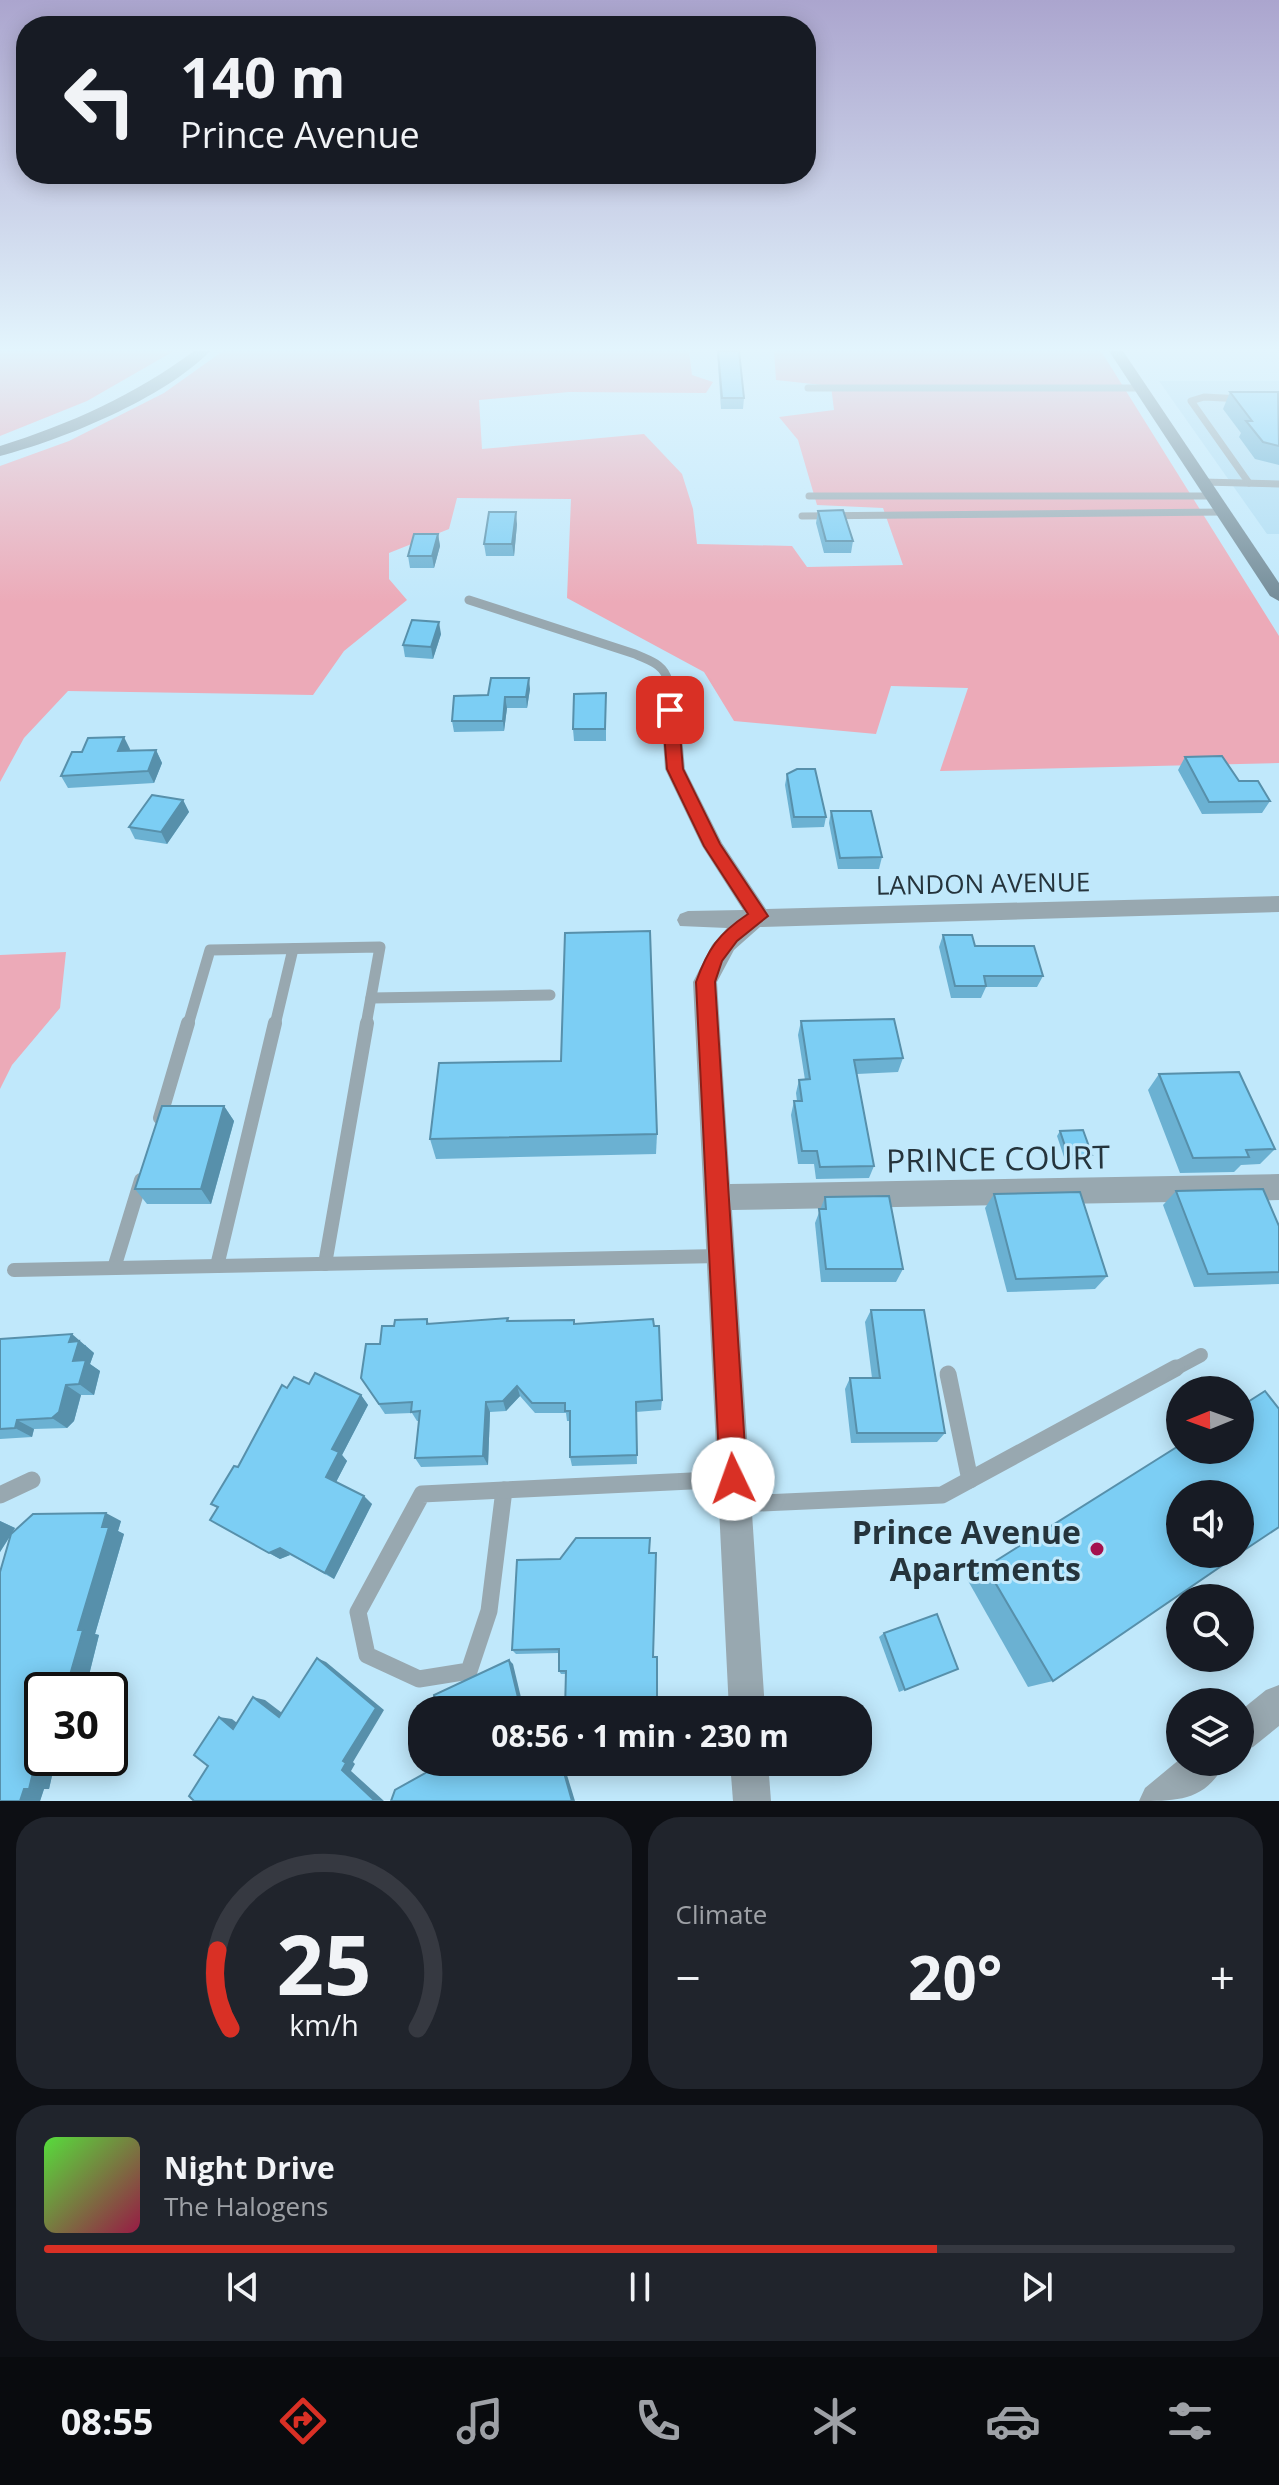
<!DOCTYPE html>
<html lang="en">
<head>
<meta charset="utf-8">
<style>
  body { margin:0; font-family:"Open Sans",sans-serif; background:#20242c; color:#f1f3f6; height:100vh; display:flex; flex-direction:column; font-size:30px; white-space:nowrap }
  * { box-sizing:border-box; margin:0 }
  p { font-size:26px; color:#9ea1a6 }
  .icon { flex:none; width:44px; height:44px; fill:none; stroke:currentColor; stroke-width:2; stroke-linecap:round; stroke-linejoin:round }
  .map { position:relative; height:1801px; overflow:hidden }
  .panel { display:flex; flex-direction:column; gap:16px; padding:16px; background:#0d0f14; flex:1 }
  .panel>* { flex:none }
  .banner { position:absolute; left:16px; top:16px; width:800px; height:168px; border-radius:32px; box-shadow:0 4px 20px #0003; background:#171b24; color:#f1f3f6; overflow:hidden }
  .needle { width:52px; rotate:269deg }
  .buttons { position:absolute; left:1166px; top:1376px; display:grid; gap:16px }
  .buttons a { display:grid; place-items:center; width:88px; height:88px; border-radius:50%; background:#171b24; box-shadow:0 4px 20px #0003; font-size:40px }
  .speed { position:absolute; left:24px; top:1672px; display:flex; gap:16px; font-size:40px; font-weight:700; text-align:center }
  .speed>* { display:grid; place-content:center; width:104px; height:104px; border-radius:50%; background:#171b24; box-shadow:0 4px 20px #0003; line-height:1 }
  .speed .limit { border:4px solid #111; border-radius:12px; background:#fff; color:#111 }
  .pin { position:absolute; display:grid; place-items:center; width:68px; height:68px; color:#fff; margin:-34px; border-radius:16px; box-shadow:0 4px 12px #0006 }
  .me { position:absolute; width:88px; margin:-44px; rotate:357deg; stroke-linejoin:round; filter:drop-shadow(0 0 6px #0008) }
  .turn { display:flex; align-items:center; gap:28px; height:168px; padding:0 32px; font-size:36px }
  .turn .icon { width:104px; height:104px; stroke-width:2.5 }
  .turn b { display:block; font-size:56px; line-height:68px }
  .big { font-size:60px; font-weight:700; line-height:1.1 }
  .panel .widget { flex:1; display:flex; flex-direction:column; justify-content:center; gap:12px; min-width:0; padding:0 28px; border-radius:32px; background:#20242c }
  .panel .dial { align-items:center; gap:0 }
  .dial svg { height:208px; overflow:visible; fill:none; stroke:#363941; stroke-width:7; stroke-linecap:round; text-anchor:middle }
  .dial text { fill:#f1f3f6; stroke:none }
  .song { display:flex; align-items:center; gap:24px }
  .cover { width:96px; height:96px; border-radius:12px; background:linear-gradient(135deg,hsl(110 70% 55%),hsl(340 70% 35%)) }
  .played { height:8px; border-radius:4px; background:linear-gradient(90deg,#d93025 75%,#363941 75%) }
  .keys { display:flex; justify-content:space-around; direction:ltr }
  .heat { display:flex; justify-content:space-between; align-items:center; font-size:44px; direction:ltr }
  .panel .tiles { flex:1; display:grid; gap:16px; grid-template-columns:1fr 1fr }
  .widget:last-child { grid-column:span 2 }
  .trip { position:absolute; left:408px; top:1696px; width:464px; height:80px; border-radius:32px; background:#171b24; box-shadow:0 4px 20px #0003; font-weight:700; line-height:80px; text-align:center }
  .tab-bar { display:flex; height:128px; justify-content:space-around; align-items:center; background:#090b0e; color:#9ea1a6 }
  .tab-bar .icon { width:56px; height:56px }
  .tab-bar .on { color:#d93025 }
  .tab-bar b { font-size:36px; color:#f1f3f6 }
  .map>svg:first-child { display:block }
  .built { fill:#addcf3 }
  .green { fill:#ecaab8 }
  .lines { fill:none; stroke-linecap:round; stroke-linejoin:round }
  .lane-far4 { stroke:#98a8b0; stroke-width:7 }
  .lane-far3 { stroke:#98a8b0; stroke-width:9 }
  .lane-far2 { stroke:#98a8b0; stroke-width:11 }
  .lane-far1 { stroke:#98a8b0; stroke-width:14 }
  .lane { stroke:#98a8b0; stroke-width:17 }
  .street { fill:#98a8b0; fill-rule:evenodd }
  .secondary { fill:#748c98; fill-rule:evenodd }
  .wall { fill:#6bb1d2 }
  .shaded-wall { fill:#5790ab }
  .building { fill:#7ccef4; stroke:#5790ab; stroke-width:2 }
  .route { fill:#d93025; stroke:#8d1f18; stroke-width:2 }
  .poi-dot { fill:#a4104d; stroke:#c0e8fb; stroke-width:3 }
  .labels { text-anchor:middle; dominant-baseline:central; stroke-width:6; stroke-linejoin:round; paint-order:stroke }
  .street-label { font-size:26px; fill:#25343c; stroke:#c0e8fb }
  .near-street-label { font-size:32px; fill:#25343c; stroke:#c0e8fb }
  .near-poi-label { font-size:32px; font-weight:bold; fill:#25343c; stroke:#c0e8fb; text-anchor:end }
</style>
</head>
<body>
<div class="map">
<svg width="1279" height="1801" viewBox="0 0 1279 1801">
  <rect width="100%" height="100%" fill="#c0e8fb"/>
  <polygon class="built" points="1159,381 1279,381 1279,534 1267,534"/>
  <g class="green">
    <polygon points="0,351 174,351 87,401 0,436"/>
    <polygon points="223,351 689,351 692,375 713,382 706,393 569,392 479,400 482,449 644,434 682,474 693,509 697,544 792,546 807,567 903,565 883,508 817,505 798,440 779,417 834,410 831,386 776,380 774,351 1101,351 1279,636 1279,763 940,771 968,688 891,686 876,734 734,721 704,672 567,598 571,499 457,498 449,529 389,553 389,579 407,600 344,651 313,695 68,691 24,738 0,782 0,466 69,441 164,393"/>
    <polygon points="66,952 60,1008 12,1065 0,1089 0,955"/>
  </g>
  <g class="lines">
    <g class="lane-far4">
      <polyline points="808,388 1141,388"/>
      <polyline points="1243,399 1204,397 1191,401 1249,483"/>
      <polyline points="1203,482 1279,484"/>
      <polyline points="809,496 1211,496"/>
      <polyline points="802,516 1223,512"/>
    </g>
    <path class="lane-far3" d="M469,600l166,54c15,7 29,10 33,27"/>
    <g class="lane-far2">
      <polyline points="371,998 550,995"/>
      <polyline points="188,1025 210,950 380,947 366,1025"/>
      <polyline points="275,1025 293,949"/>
    </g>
    <g class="lane-far1">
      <polyline points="160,1118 188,1023"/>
      <polyline points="325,1264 367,1023"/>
      <polyline points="217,1266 275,1023"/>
      <polyline points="114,1268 141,1180"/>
      <polyline points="14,1270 720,1256"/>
      <polyline points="1173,1370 1201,1355"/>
    </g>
    <g class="lane">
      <polyline points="948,1374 970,1480"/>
      <polygon points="504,1490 489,1611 469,1671 419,1679 367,1655 358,1612 422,1494"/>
      <polyline points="504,1490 733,1479"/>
      <polyline points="0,1495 32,1480"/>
      <polyline points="737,1504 942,1495 1176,1368"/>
    </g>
    <g class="street">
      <polygon points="668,675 677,681 685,769 722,843 766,909 1279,896 1279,912 760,927 734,950 717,982 730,1184 1279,1174 1279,1200 732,1210 765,1710 729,1710 693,982 712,945 727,928 680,926 677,920 680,914 688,911 743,910 702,846 665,769 659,681"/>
      <polygon points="1279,1685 1279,1726 1253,1747 1240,1752 1240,1711 1266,1690"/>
      <path d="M1180,1759v3h45c-18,39 -48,39 -86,39l6,-13z"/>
      <polygon points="730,1762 768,1762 771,1801 733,1801"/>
    </g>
    <g class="secondary">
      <path d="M194,351h16c-45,47 -148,89 -210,105v-10c70,-22 135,-51 194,-95z"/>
      <polygon points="1109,351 1123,351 1279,583 1279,601 1270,596"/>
    </g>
  </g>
  <g class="wall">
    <polygon points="717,351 739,351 744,398 743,409 721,409"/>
    <polygon points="1230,392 1279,393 1279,465 1255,459 1239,437 1241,433 1223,409"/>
    <polygon points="818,511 853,541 851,553 824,553 816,523"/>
    <polygon points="517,524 514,556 486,556 484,544"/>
    <polygon points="438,534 440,546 434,568 410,568 408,556"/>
    <polygon points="441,634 433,659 405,657 403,645"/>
    <polygon points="530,689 527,708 507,708 504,731 454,732 452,721 488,695"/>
    <polygon points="606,693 606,741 574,741 573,729"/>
    <polygon points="130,749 130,751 156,750 162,763 154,783 68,788 61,776"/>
    <polygon points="1185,757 1239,781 1270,801 1262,813 1202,814 1178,770"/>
    <polygon points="787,774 826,817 824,827 792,828 785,785"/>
    <polygon points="183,800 189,812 167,844 135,839 129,827"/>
    <polygon points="831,811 882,857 879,869 838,869 829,823"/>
    <polygon points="943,935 975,946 1043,976 1037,987 986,987 981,998 951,998 939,947"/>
    <polygon points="801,1021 903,1058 898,1072 857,1074 874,1166 869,1178 816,1179 814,1164 798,1164 791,1115 794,1101 797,1101 796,1093 799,1080 805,1080 798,1035"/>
    <polygon points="561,1061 657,1134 656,1154 436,1159 430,1139"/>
    <polygon points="1159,1074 1275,1149 1260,1164 1241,1165 1234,1172 1180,1173 1148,1090"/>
    <polygon points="224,1106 234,1121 211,1204 147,1204 135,1189"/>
    <polygon points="1060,1131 1092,1155 1088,1160 1065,1160 1057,1136"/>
    <polygon points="1176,1191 1279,1226 1279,1284 1194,1287 1163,1205"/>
    <polygon points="994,1194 1107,1276 1095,1289 1007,1292 985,1208"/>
    <polygon points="825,1197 903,1269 896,1282 821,1282 815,1223"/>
    <polygon points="871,1310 945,1433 937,1442 851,1443 845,1389 850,1378 872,1378 865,1322"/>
    <polygon points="508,1318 509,1321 575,1324 662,1400 661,1410 636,1412 637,1464 572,1466 570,1457 570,1421 567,1421 566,1413 535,1413 520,1396 506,1411 490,1412 488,1465 421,1467 415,1458 419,1421 417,1421 412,1413 385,1414 361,1378 380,1344 427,1319 429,1324"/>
    <polygon points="0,1339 86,1345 86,1346 94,1353 90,1364 100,1371 94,1395 81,1395 74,1421 67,1428 34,1429 32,1437 0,1439"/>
    <polygon points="309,1384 361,1395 368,1405 342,1455 347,1461 336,1482 372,1504 334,1579 290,1555 280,1559 210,1520 217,1508 211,1504 238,1467 287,1388"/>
    <polygon points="1180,1445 1053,1681 1028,1687 967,1579"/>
    <polygon points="0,1521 15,1528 12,1533 121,1521 118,1531 124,1534 95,1634 99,1635 88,1679 79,1679 76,1690 42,1690 42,1758 56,1758 49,1789 44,1789 40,1801 0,1801 11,1535 0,1552"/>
    <polygon points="649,1553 653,1657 657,1708 650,1708 565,1674 561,1674 559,1671 559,1653 516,1654 512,1650"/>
    <polygon points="884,1633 958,1669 899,1692 879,1637"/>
  </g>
  <g class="shaded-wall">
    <polygon points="516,512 517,524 514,556 512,544"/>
    <polygon points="438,534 440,546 434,568 432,556"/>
    <polygon points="439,622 441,634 433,659 431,647"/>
    <polygon points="529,678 530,689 527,708 526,697"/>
    <polygon points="505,697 507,708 504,731 503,721"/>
    <polygon points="124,737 130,749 124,763 118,751"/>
    <polygon points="156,750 162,763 154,783 148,771"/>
    <polygon points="183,800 189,812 167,844 161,832"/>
    <polygon points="224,1106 234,1121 211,1204 201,1189"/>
    <polygon points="72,1334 94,1353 90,1364 100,1371 94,1395 79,1384 69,1342"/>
    <polygon points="66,1385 81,1395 74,1421 67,1428 52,1418"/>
    <polygon points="517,1386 520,1396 506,1411 503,1401"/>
    <polygon points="361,1395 368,1405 342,1455 347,1461 334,1486 326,1477 332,1449"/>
    <polygon points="486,1402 490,1412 488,1465 483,1456"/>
    <polygon points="17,1420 34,1429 32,1437 15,1428"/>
    <polygon points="364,1496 372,1504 334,1579 325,1573"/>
    <polygon points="106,1513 121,1521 118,1531 124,1534 95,1634 99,1635 88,1679 70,1675 78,1630"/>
    <polygon points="0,1521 15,1528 0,1552"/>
    <polygon points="280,1548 290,1555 280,1559 269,1553"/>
    <polygon points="317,1658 326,1662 384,1710 353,1762 355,1764 351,1771 384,1801 375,1801 342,1770 343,1761"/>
    <polygon points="509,1660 513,1664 524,1710 521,1710"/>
    <polygon points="61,1676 79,1679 76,1690 57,1690"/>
    <polygon points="253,1697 265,1700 290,1719 279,1717"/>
    <polygon points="42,1704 42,1758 56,1758 49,1789 29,1789 33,1736"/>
    <polygon points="219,1717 232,1719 246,1730 233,1729"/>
    <polygon points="561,1762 563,1762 575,1801 572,1801"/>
    <polygon points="24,1789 44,1789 40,1801 20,1801"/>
  </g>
  <g class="building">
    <polygon points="718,351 739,351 744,398 722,398"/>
    <polygon points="1230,392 1278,392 1279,446 1263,442 1246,421 1252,421"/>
    <polygon points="843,510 853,541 826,541 818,511"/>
    <polygon points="489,512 516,512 512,544 484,544"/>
    <polygon points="414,534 438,534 432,556 408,556"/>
    <polygon points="412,620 439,622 431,647 403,645"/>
    <polygon points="491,678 529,678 526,697 505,697 503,721 452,721 454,696 488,695"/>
    <polygon points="606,693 605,729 573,729 574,694"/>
    <polygon points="124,737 118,751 156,750 148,771 61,776 72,752 82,752 88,738"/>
    <polygon points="1222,756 1239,781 1258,781 1270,801 1209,802 1185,757"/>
    <polygon points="797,769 815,769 826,817 794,817 787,774"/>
    <polygon points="152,795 183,800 161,832 129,827"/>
    <polygon points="831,811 871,811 882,857 840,858"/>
    <polygon points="650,931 657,1134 430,1139 439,1063 561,1061 565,933"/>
    <polygon points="943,935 972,935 975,946 1034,946 1043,976 984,976 986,986 955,986"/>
    <polygon points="894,1019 903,1058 854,1060 874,1166 820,1167 817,1151 802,1151 794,1101 802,1101 799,1080 810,1079 801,1021"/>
    <polygon points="1239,1072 1275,1149 1246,1150 1249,1157 1193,1158 1159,1074"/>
    <polygon points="162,1106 224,1106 201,1189 135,1189"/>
    <polygon points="1083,1130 1092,1155 1068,1155 1060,1131"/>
    <polygon points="1263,1189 1279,1226 1279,1272 1208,1274 1176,1191"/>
    <polygon points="1080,1192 1107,1276 1016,1279 994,1194"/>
    <polygon points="889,1196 903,1269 826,1269 819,1209 826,1209 825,1197"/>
    <polygon points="871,1310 924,1310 945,1433 857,1433 850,1378 880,1378"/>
    <polygon points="508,1318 507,1321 574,1320 574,1324 653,1319 654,1326 659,1326 662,1400 636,1402 637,1455 570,1457 570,1411 565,1411 565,1403 532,1403 517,1386 503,1401 486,1402 483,1456 415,1458 420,1411 411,1412 412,1402 379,1404 361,1378 366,1344 380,1344 382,1326 394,1326 395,1320 427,1319 427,1324"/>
    <polygon points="72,1334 69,1342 79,1341 73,1361 86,1360 79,1384 66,1385 59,1412 52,1418 17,1420 15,1428 0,1429 0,1339"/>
    <polygon points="315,1373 361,1395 332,1449 339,1452 326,1477 364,1496 325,1573 280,1548 269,1553 210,1520 218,1507 211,1504 234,1466 238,1467 282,1385 287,1388 294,1377 309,1384"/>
    <polygon points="1265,1391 1279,1409 1279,1527 1240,1553 1240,1494 1180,1494 1180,1554 1239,1554 1053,1681 986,1567 1180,1445 1180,1450 1240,1450 1240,1407"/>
    <polygon points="106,1513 102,1527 109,1527 78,1630 83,1630 70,1675 61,1676 57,1690 42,1690 42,1704 33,1736 42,1736 29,1789 24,1789 20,1801 0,1801 0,1572 11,1534 33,1514"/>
    <polygon points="576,1538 650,1538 649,1553 656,1553 653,1657 657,1657 657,1706 650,1705 650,1710 565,1710 566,1671 559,1671 559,1649 512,1650 517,1560 560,1559"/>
    <polygon points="937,1614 958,1669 905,1690 884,1633"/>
    <polygon points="317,1658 376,1708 343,1761 346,1763 342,1770 375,1801 194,1801 189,1796 208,1766 194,1755 219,1717 233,1729 253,1697 279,1717"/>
    <polygon points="509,1660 521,1710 437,1710 434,1695"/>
    <polygon points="435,1762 561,1762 572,1801 391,1801 395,1790 436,1767"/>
  </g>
  <linearGradient id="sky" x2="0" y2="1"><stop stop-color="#aba5ce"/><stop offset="0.58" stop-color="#e3f5fd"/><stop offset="1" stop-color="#e3f5fd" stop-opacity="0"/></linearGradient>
  <rect width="1279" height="603" fill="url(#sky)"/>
  <path class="route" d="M670,705l8,5 5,59 37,75 48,72 -31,25 -15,20 -7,21 32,497 -4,10 -10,4 -9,-4 -4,-10 -24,-497c12,-33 22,-48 52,-68l-44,-68 -37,-77 -5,-59z"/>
  <circle class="poi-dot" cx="1097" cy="1549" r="8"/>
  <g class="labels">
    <g class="street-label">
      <text transform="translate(983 883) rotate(-1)">LANDON AVENUE</text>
    </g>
    <g class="near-street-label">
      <text transform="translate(998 1158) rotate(-1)">PRINCE COURT</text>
    </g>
    <g class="near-poi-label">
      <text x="1081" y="1531">Prince Avenue<tspan x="1081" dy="37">Apartments</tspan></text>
    </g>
  </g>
</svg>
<div class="buttons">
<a><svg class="needle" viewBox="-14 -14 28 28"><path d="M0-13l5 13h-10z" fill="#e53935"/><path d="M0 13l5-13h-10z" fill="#9ea1a6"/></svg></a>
<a><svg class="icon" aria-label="sound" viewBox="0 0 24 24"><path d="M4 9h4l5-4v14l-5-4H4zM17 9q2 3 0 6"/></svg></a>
<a><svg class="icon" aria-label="search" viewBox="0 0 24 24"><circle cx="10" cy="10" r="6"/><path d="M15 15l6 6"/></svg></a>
<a><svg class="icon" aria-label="layers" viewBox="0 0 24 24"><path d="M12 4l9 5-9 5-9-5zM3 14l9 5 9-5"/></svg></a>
</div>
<div class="speed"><div class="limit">30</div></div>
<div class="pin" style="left:670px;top:710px;background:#d93025"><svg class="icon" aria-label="arrive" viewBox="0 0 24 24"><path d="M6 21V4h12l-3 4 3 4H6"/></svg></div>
<svg class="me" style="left:733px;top:1479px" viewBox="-20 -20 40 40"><circle r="19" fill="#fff"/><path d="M0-13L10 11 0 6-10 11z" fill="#d93025"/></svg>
<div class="trip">08:56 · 1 min · 230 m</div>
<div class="banner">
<div class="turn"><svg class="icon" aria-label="left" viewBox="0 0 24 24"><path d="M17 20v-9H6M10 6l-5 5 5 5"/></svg><div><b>140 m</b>Prince Avenue</div></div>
</div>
</div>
<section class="panel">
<div class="tiles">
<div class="widget dial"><svg viewBox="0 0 100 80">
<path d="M14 69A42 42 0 1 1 86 69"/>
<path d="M14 69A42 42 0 0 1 9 39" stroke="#d93025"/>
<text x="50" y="56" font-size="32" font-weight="700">25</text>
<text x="50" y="72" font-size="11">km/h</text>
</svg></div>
<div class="widget"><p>Climate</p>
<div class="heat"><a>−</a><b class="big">20°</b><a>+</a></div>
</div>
<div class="widget">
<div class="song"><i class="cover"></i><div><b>Night Drive</b><p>The Halogens</p></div></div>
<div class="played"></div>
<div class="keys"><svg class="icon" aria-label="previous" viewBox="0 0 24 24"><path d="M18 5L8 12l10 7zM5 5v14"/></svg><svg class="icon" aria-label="pause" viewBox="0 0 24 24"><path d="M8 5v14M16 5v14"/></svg><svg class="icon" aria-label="next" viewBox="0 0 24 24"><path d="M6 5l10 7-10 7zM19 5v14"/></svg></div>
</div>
</div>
</section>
<nav class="tab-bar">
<b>08:55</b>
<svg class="icon on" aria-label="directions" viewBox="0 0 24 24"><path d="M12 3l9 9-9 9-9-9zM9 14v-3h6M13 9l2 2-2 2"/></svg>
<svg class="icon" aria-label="music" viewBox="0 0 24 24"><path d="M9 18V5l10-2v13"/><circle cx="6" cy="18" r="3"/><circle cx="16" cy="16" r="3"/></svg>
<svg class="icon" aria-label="phone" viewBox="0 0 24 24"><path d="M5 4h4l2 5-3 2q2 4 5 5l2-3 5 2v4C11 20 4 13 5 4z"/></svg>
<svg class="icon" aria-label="climate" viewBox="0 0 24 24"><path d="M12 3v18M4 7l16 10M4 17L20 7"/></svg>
<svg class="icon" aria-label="car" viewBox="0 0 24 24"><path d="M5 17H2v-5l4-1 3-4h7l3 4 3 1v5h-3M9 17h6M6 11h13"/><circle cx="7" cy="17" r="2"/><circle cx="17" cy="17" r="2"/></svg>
<svg class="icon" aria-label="filters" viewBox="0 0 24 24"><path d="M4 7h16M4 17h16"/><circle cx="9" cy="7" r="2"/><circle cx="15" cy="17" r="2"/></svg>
</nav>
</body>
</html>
